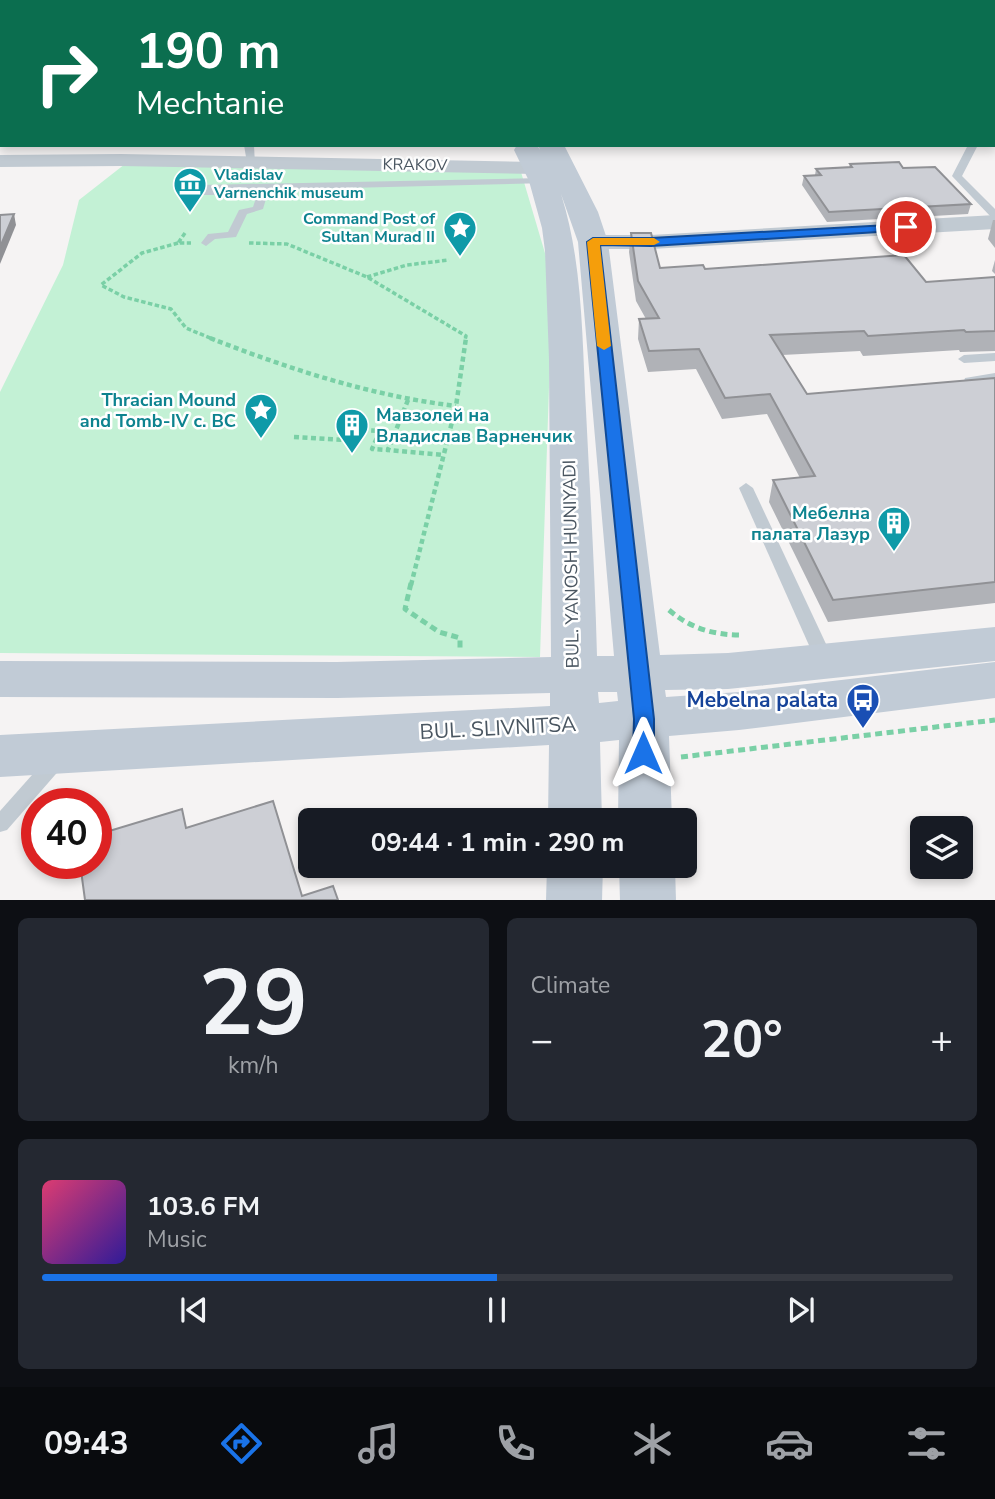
<!DOCTYPE html>
<html lang="en">
<head>
<meta charset="utf-8">
<style>
  body { margin:0; font-family:"Nunito Sans",sans-serif; background:#242831; color:#f1f3f6; height:100vh; display:flex; flex-direction:column; font-size:26px; white-space:nowrap }
  * { box-sizing:border-box; margin:0 }
  p { font-size:23px; color:#9ea1a6 }
  .icon { flex:none; width:38px; height:38px; fill:none; stroke:currentColor; stroke-width:2; stroke-linecap:round; stroke-linejoin:round }
  .map { position:relative; height:900px; overflow:hidden }
  .drawer { display:flex; flex-direction:column; gap:18px; padding:18px; background:#0d0f14; flex:1 }
  .drawer>* { flex:none }
  .banner { position:absolute; left:0px; top:0px; width:996px; height:147px; box-shadow:0 4px 10px #0003; background:#0b6e4f; color:#fff; overflow:hidden }
  .tools { position:absolute; left:910px; top:816px; display:grid; gap:14px }
  .tools a { display:grid; place-items:center; width:63px; height:63px; border-radius:10px; background:#171b24; box-shadow:0 4px 10px #0003; font-size:35px }
  .speed { position:absolute; left:21px; top:788px; display:flex; gap:14px; font-size:35px; font-weight:700; text-align:center }
  .speed>* { display:grid; place-content:center; width:91px; height:91px; border-radius:50%; background:#171b24; box-shadow:0 4px 10px #0003; line-height:1 }
  .speed .limit { border:10px solid #d22; background:#fff; color:#111 }
  .pin { position:absolute; display:grid; place-items:center; width:60px; height:60px; color:#fff; margin:-30px; border:4px solid #fff; border-radius:50%; box-shadow:0 2px 7px #0007 }
  .me { position:absolute; width:77px; margin:-38px; rotate:0deg; stroke-linejoin:round; filter:drop-shadow(0 0 5px #0008) }
  .turn { display:flex; align-items:center; gap:24px; height:147px; padding:0 21px; font-size:32px }
  .turn .icon { width:91px; height:91px; stroke-width:2.5 }
  .turn b { display:block; font-size:49px; line-height:60px }
  .big { font-size:52px; font-weight:700; line-height:1.1 }
  .drawer .tile { flex:1; display:flex; flex-direction:column; justify-content:center; gap:10px; min-width:0; padding:0 24px; border-radius:10px; background:#242831 }
  .drawer .dial { align-items:center; gap:0 }
  .dial b { font-size:91px; line-height:1 }
  .song { display:flex; align-items:center; gap:21px }
  .cover { width:84px; height:84px; border-radius:10px; background:linear-gradient(135deg,hsl(340 70% 55%),hsl(250 70% 35%)) }
  .played { height:7px; border-radius:4px; background:linear-gradient(90deg,#1a73e8 50%,#363941 50%) }
  .keys { display:flex; justify-content:space-around; direction:ltr }
  .heat { display:flex; justify-content:space-between; align-items:center; font-size:38px; direction:ltr }
  .drawer .tiles { flex:1; display:grid; gap:18px; grid-template-columns:1fr 1fr }
  .tile:last-child { grid-column:span 2 }
  .trip { position:absolute; left:298px; top:808px; width:399px; height:70px; border-radius:10px; background:#171b24; box-shadow:0 4px 10px #0003; font-weight:700; line-height:70px; text-align:center }
  .dock { display:flex; height:112px; justify-content:space-around; align-items:center; background:#090b0e; color:#9ea1a6 }
  .dock .icon { width:49px; height:49px }
  .dock .on { color:#1a73e8 }
  .dock b { font-size:32px; color:#f1f3f6 }
  .map>svg:first-child { display:block }
  .green { fill:#c3f1d5 }
  .lines { fill:none; stroke-linecap:round; stroke-linejoin:round }
  .path-far2 { stroke:#7ad0a6; stroke-width:3.5; stroke-dasharray:4.5 2.5; stroke-linecap:butt }
  .path-far1 { stroke:#7ad0a6; stroke-width:4.5; stroke-dasharray:5 3.5; stroke-linecap:butt }
  .path { stroke:#7ad0a6; stroke-width:5; stroke-dasharray:7 4.5; stroke-linecap:butt }
  .lane { fill:#c1cad2; fill-rule:evenodd }
  .street { fill:#c1cad2; fill-rule:evenodd }
  .secondary { fill:#c1cbd6; fill-rule:evenodd }
  .wall { fill:#b0b2b7 }
  .shaded-wall { fill:#909195 }
  .building { fill:#cdcfd5; stroke:#909195; stroke-width:2 }
  .route { fill:#1a73e8; stroke:#114b97; stroke-width:2 }
  .slow { fill:#f59e0b }
  .labels { text-anchor:middle; dominant-baseline:central; stroke-width:5; stroke-linejoin:round; paint-order:stroke }
  .far-street-label { font-size:16px; fill:#4a5661; stroke:#fff }
  .far-culture-label { font-size:16px; font-weight:bold; fill:#0d838f; stroke:#fff; text-anchor:start }
  .culture-label { font-size:18px; font-weight:bold; fill:#0d838f; stroke:#fff; text-anchor:end }
  .street-label { font-size:18px; fill:#4a5661; stroke:#fff }
  .near-transit-label { font-size:21px; font-weight:bold; fill:#164399; stroke:#fff; text-anchor:end }
  .near-street-label { font-size:21px; fill:#4a5661; stroke:#fff }
</style>
</head>
<body>
<div class="map">
<svg width="995" height="901" viewBox="0 0 995 901">
  <rect width="100%" height="100%" fill="#f5f3f3"/>
  <polygon class="green" points="125,164 521,172 550,270 550,357 540,657 0,653 0,392 63,265 79,200"/>
  <g class="lines">
    <g class="path-far2">
      <polyline points="185,233 178,243 191,243"/>
      <polyline points="178,243 142,253 101,285 124,297 171,309 186,328 215,340"/>
      <polyline points="249,243 287,244 367,277 466,336 465,340"/>
      <polyline points="367,277 407,265 449,260"/>
    </g>
    <g class="path-far1">
      <path d="M210,338c79,31 162,58 246,68"/>
      <polyline points="408,400 388,450 443,455"/>
      <polyline points="294,437 344,440 348,429 380,431 372,449 388,450"/>
      <polyline points="411,585 456,406 466,338"/>
    </g>
    <g class="path">
      <polyline points="411,583 405,609 439,632 460,638 460,648"/>
      <path d="M669,610c21,18 44,25 72,25"/>
      <polyline points="681,757 995,720"/>
    </g>
    <g class="lane">
      <polygon points="127,0 138,0 125,2"/>
      <rect x="268" y="0" width="8" height="2"/>
      <polygon points="406,0 414,0 415,2 407,2"/>
      <polygon points="787,0 826,0 784,2"/>
      <polygon points="911,0 919,0 921,2 913,2"/>
      <rect x="994" y="52" width="1" height="4"/>
      <polygon points="995,101 995,108 994,109 994,102"/>
      <polygon points="244,145 254,145 255,165 247,163"/>
      <polygon points="968,145 978,145 962,176 995,209 995,218 991,217 952,176"/>
      <polygon points="543,178 547,179 547,183 266,190 268,192 263,209 247,214 236,237 215,239 206,246 201,243 208,234 228,232 239,210 253,207 257,195 199,195 194,192 197,186 201,185"/>
      <polygon points="995,353 995,361 964,363 958,359 964,355"/>
      <polygon points="995,373 995,381 970,385 964,381 965,378"/>
      <polygon points="746,483 753,488 834,661 831,666 825,667 819,666 816,661 739,488"/>
      <polygon points="55,754 62,757 64,762 62,767 7,830 0,832 0,811 48,757"/>
    </g>
    <g class="street">
      <polygon points="121,154 536,162 543,164 547,168 543,172 536,174 121,166 0,167 0,155"/>
      <polygon points="995,215 995,229 651,249 593,249 585,247 581,242 585,237 593,235 651,235"/>
    </g>
    <g class="secondary">
      <polygon points="437,0 457,0 458,2 438,2"/>
      <polygon points="466,0 486,0 487,2 467,2"/>
      <path d="M517,145h20l3,5 -2,-5h26l34,67 10,30 52,413 68,-2 267,-26v34l-267,28 -63,1 1,7 73,-5 256,-30v36l-256,32 -70,6 3,85h-54l1,-81 -19,2 2,79h-54l1,-76 -549,32v-42l550,-29v-13l-213,5 -337,-1v-36l337,1 214,-5 -2,-298 -4,-108 -3,-23 -13,-47 -15,-31zM561,194l17,48 36,414h-17c-2,-82 -7,-164 -11,-245 -4,-72 -3,-148 -25,-217zM598,692h19l1,9 -19,2z"/>
      <polygon points="547,866 603,866 602,901 546,901"/>
      <polygon points="619,866 675,866 676,901 620,901"/>
    </g>
  </g>
  <g class="wall">
    <polygon points="0,0 129,0 129,2 2,2 2,44 0,44"/>
    <polygon points="525,0 715,0 713,2 526,2"/>
    <polygon points="939,0 961,0 961,2 941,2"/>
    <polygon points="850,164 903,168 971,204 968,214 827,222 802,185 804,176 815,175 816,169 849,167"/>
    <polygon points="993,220 995,220 995,248 988,239"/>
    <polygon points="631,233 660,268 705,269 926,282 995,277 995,351 960,352 959,350 863,356 860,351 782,355 807,394 995,378 995,603 828,622 769,502 773,480 800,478 767,414 722,419 696,369 648,372 638,339 639,319 646,319 636,301 629,252"/>
    <polygon points="995,260 995,274 992,271"/>
  </g>
  <g class="shaded-wall">
    <rect x="113" y="0" width="16" height="2"/>
    <polygon points="689,0 715,0 713,2 686,2"/>
    <polygon points="14,214 16,225 0,264 0,247"/>
  </g>
  <g class="building">
    <polygon points="0,0 113,0 113,2 2,2 2,32 0,32"/>
    <polygon points="278,0 366,0 367,2 278,2"/>
    <polygon points="535,0 689,0 686,2 535,2"/>
    <polygon points="865,0 895,0 897,2 865,2"/>
    <polygon points="899,162 903,168 935,167 971,204 829,212 804,176 821,175 816,169 852,167 850,164"/>
    <polygon points="14,214 0,247 0,215"/>
    <polygon points="631,233 651,233 660,268 703,265 705,269 904,255 926,282 995,277 995,331 966,332 964,330 868,336 864,331 770,335 807,394 995,378 995,582 833,600 773,480 815,476 770,394 725,398 699,349 649,351 639,319 659,318 638,281"/>
    <polygon points="273,801 302,896 333,886 338,900 85,900 80,863 96,863 96,835 182,809 186,828"/>
  </g>
  <polygon class="route" points="906,224 912,227 910,230 651,246 600,245 654,719 654,753 651,759 643,762 636,759 633,753 634,719 587,242 593,238 651,238"/>
  <polygon class="slow" points="593,238 654,238 660,242 654,245 600,245 611,346 604,350 597,346 587,242"/>
  <defs>
    <symbol id="museum-pin" viewBox="-11 -11 22 30"><path d="M0 17L-7.5 6A9.5 9.5 0 1 1 7.5 6Z" fill="#0f9aa8" stroke="#fff"/><path d="M0-6L6-3V-2H-6V-3ZM-5-1h2V3h-2ZM-1-1h2V3h-2ZM3-1h2V3H3ZM-6 4H6V6H-6Z" fill="#fff"/></symbol>
    <symbol id="sight-pin" viewBox="-11 -11 22 30"><path d="M0 17L-7.5 6A9.5 9.5 0 1 1 7.5 6Z" fill="#0f9aa8" stroke="#fff"/><path d="M0-6L1.8-2.2L6-1.7L2.9 1.2L3.7 5.4L0 3.3L-3.7 5.4L-2.9 1.2L-6-1.7L-1.8-2.2Z" fill="#fff"/></symbol>
    <symbol id="building-pin" viewBox="-11 -11 22 30"><path d="M0 17L-7.5 6A9.5 9.5 0 1 1 7.5 6Z" fill="#0f9aa8" stroke="#fff"/><path d="M-4-6H4V6H1V3H-1V6H-4ZM-2.5-4.3h1.7v1.8h-1.7ZM.8-4.3h1.7v1.8H.8ZM-2.5-1h1.7V.8h-1.7ZM.8-1h1.7V.8H.8Z" fill="#fff"/></symbol>
    <symbol id="bus-pin" viewBox="-11 -11 22 30"><path d="M0 17L-7.5 6A9.5 9.5 0 1 1 7.5 6Z" fill="#1a4fb4" stroke="#fff"/><path d="M-5-6H5V4H4V6H2V4H-2V6H-4V4H-5ZM-3.5-4V0h7V-4ZM-3.5 1.2v1.5H-2V1.2ZM2 1.2v1.5H3.5V1.2Z" fill="#fff"/></symbol>
  </defs>
  <g fill-rule="evenodd">
    <use href="#museum-pin" x="171" y="165" width="38" height="52"/>
    <use href="#sight-pin" x="441" y="209" width="38" height="52"/>
    <use href="#sight-pin" x="242" y="391" width="38" height="52"/>
    <use href="#building-pin" x="333" y="406" width="38" height="52"/>
    <use href="#building-pin" x="875" y="504" width="38" height="52"/>
    <use href="#bus-pin" x="844" y="681" width="38" height="52"/>
  </g>
  <g class="labels">
    <g class="far-street-label">
      <text transform="translate(415 165) rotate(1)">KRAKOV</text>
    </g>
    <g class="far-culture-label">
      <text x="214" y="175">Vladislav<tspan x="214" dy="18">Varnenchik museum</tspan></text>
      <text x="435" y="219" text-anchor="end">Command Post of<tspan x="435" dy="18">Sultan Murad II</tspan></text>
    </g>
    <g class="culture-label">
      <text x="236" y="400">Thracian Mound<tspan x="236" dy="21">and Tomb-IV c. BC</tspan></text>
      <text x="376" y="415" text-anchor="start">Мавзолей на<tspan x="376" dy="21">Владислав Варненчик</tspan></text>
      <text x="870" y="513">Мебелна<tspan x="870" dy="21">палата Лазур</tspan></text>
    </g>
    <g class="street-label">
      <text transform="translate(571 564) rotate(-91)">BUL. YANOSH HUNIYADI</text>
    </g>
    <g class="near-transit-label">
      <text x="838" y="700">Mebelna palata</text>
    </g>
    <g class="near-street-label">
      <text transform="translate(498 728) rotate(-3)">BUL. SLIVNITSA</text>
    </g>
  </g>
</svg>
<div class="tools">
<a><svg class="icon" aria-label="layers" viewBox="0 0 24 24"><path d="M12 4l9 5-9 5-9-5zM3 14l9 5 9-5"/></svg></a>
</div>
<div class="speed"><div class="limit">40</div></div>
<div class="pin" style="left:906px;top:227px;background:#d93025"><svg class="icon" aria-label="arrive" viewBox="0 0 24 24"><path d="M6 21V4h12l-3 4 3 4H6"/></svg></div>
<svg class="me" style="left:643px;top:753px" viewBox="-20 -20 40 40"><path d="M0-17L14 15 0 8-14 15z" fill="#1a73e8" stroke="#fff" stroke-width="4"/></svg>
<div class="trip">09:44 · 1 min · 290 m</div>
<div class="banner">
<div class="turn"><svg class="icon" aria-label="right" viewBox="0 0 24 24"><path d="M7 20v-9h11M14 6l5 5-5 5"/></svg><div><b>190 m</b>Mechtanie</div></div>
</div>
</div>
<section class="drawer">
<div class="tiles">
<div class="tile dial"><b>29</b><p>km/h</p></div>
<div class="tile"><p>Climate</p>
<div class="heat"><a>−</a><b class="big">20°</b><a>+</a></div>
</div>
<div class="tile">
<div class="song"><i class="cover"></i><div><b>103.6 FM</b><p>Music</p></div></div>
<div class="played"></div>
<div class="keys"><svg class="icon" aria-label="previous" viewBox="0 0 24 24"><path d="M18 5L8 12l10 7zM5 5v14"/></svg><svg class="icon" aria-label="pause" viewBox="0 0 24 24"><path d="M8 5v14M16 5v14"/></svg><svg class="icon" aria-label="next" viewBox="0 0 24 24"><path d="M6 5l10 7-10 7zM19 5v14"/></svg></div>
</div>
</div>
</section>
<nav class="dock">
<b>09:43</b>
<svg class="icon on" aria-label="directions" viewBox="0 0 24 24"><path d="M12 3l9 9-9 9-9-9zM9 14v-3h6M13 9l2 2-2 2"/></svg>
<svg class="icon" aria-label="music" viewBox="0 0 24 24"><path d="M9 18V5l10-2v13"/><circle cx="6" cy="18" r="3"/><circle cx="16" cy="16" r="3"/></svg>
<svg class="icon" aria-label="phone" viewBox="0 0 24 24"><path d="M5 4h4l2 5-3 2q2 4 5 5l2-3 5 2v4C11 20 4 13 5 4z"/></svg>
<svg class="icon" aria-label="climate" viewBox="0 0 24 24"><path d="M12 3v18M4 7l16 10M4 17L20 7"/></svg>
<svg class="icon" aria-label="car" viewBox="0 0 24 24"><path d="M5 17H2v-5l4-1 3-4h7l3 4 3 1v5h-3M9 17h6M6 11h13"/><circle cx="7" cy="17" r="2"/><circle cx="17" cy="17" r="2"/></svg>
<svg class="icon" aria-label="filters" viewBox="0 0 24 24"><path d="M4 7h16M4 17h16"/><circle cx="9" cy="7" r="2"/><circle cx="15" cy="17" r="2"/></svg>
</nav>
</body>
</html>
